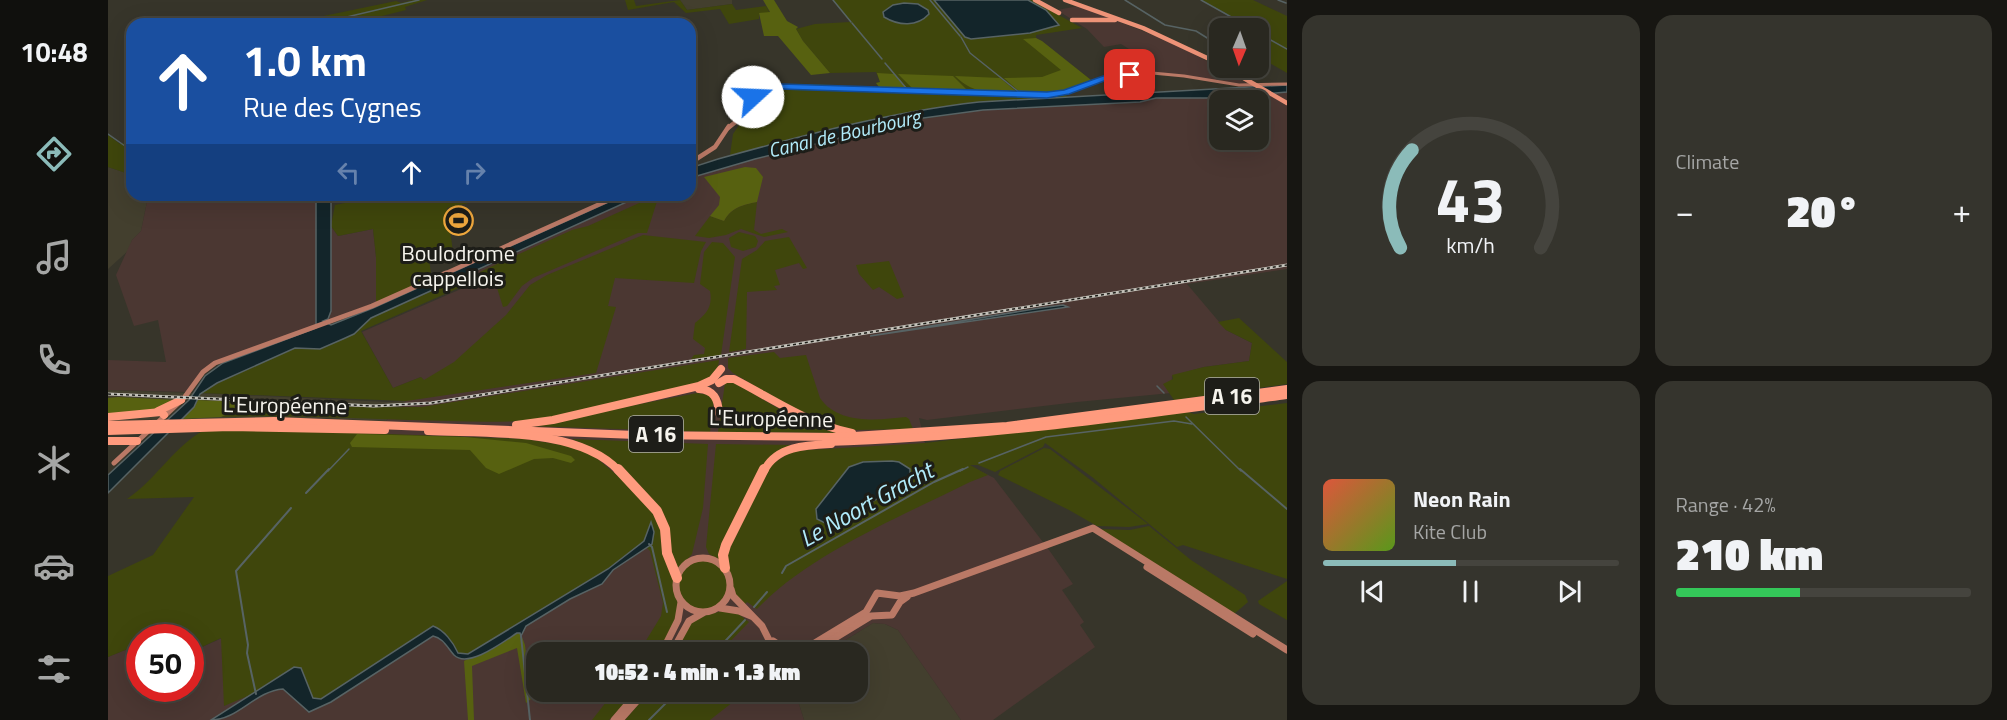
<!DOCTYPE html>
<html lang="en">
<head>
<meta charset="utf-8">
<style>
  body { margin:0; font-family:"Titillium Web",sans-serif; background:#35342d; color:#f1f3f6; height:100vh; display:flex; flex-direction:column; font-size:22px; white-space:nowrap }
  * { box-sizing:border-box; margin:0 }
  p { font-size:20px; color:#a5a6a5 }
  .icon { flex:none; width:33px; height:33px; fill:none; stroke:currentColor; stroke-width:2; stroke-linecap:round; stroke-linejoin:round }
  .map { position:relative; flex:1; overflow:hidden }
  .side { display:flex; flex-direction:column; gap:15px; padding:15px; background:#171612; width:720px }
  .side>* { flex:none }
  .hud { position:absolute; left:18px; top:18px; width:570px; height:183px; border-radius:18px; box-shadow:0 6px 24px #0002,0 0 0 2px #45443e; background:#1a4fa0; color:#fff; overflow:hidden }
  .needle { width:39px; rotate:182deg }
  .fabs { position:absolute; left:1101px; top:18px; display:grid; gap:12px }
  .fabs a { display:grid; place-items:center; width:60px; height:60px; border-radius:12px; background:#292820; box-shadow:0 6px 24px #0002,0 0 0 2px #45443e; font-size:30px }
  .speed { position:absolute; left:18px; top:624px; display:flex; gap:12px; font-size:30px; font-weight:700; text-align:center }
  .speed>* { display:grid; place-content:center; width:78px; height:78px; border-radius:50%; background:#292820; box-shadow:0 6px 24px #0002,0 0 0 2px #45443e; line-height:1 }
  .speed .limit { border:9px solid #d22; background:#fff; color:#111 }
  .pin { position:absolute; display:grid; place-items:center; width:51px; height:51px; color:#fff; margin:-26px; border-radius:12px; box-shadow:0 3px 9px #0006 }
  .me { position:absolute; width:66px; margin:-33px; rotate:70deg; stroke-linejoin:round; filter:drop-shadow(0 0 4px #0008) }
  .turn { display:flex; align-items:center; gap:21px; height:126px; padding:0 18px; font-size:27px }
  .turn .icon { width:78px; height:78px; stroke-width:2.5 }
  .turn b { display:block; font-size:42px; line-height:51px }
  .lanes { display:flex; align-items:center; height:57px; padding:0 18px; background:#0003; justify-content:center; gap:30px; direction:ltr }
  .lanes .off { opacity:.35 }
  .big { font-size:45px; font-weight:800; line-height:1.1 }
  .side .tile { flex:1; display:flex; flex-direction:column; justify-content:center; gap:9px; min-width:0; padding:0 21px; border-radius:18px; background:#35342d }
  .side .dial { align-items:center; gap:0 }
  .dial svg { height:156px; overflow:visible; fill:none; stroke:#45443e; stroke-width:7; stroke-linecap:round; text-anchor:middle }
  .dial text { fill:#f1f3f6; stroke:none }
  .song { display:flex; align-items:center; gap:18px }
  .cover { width:72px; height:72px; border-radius:9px; background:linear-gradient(135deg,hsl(10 70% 55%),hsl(90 70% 35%)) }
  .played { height:6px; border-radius:3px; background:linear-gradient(90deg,#8bbbb9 45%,#45443e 45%) }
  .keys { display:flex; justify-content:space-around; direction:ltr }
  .heat { display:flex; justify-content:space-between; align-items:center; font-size:33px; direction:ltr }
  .charge { height:9px; border-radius:4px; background:linear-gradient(90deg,#34c759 42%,#45443e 0) }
  .side .tiles { flex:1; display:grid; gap:15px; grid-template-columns:repeat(2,1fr) }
  .trip { position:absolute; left:418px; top:642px; width:342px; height:60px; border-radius:18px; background:#292820; box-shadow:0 6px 24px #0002,0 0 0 2px #45443e; font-weight:800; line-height:60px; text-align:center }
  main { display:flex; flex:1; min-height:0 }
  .menu { display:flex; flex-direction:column; width:108px; justify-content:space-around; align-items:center; background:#10100d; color:#a5a6a5 }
  .menu .icon { width:42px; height:42px }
  .menu .active { color:#8bbbb9 }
  .menu b { font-size:27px; color:#f1f3f6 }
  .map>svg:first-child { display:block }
  .built { fill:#433f2e }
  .industrial { fill:#4b3732; fill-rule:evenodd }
  .green { fill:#3f460c; fill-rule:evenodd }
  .forest { fill:#576110 }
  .water { fill:#13252a; stroke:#576364; stroke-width:1.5 }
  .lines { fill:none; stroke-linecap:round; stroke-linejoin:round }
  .stream-far1 { stroke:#576364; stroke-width:1.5 }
  .stream { stroke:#576364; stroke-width:2 }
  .secondary-far3 { stroke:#ba7966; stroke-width:3 }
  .secondary-far2 { stroke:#ba7966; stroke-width:4.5 }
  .secondary-far1 { stroke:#ba7966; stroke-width:5 }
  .secondary { stroke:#ba7966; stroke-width:7 }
  .trunk { stroke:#ee9378; stroke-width:4.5 }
  .motorway-far1 { stroke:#ff9b7e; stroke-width:8 }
  .motorway { stroke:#ff9b7e; stroke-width:10 }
  .rail-casing { stroke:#c4c2ba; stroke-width:3 }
  .rail { stroke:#1d1d18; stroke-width:1.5; stroke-dasharray:3; stroke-linecap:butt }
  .route { fill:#1a73e8; stroke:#114b97; stroke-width:1.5 }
  .labels { text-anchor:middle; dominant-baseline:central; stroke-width:6; stroke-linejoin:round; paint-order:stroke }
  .far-water-label { font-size:20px; font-style:italic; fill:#b1ebfa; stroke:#1d1d18 }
  .shield { fill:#1d1d18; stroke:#b5b4ad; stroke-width:1.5 }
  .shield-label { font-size:21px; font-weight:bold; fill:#f6f4ed }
  .poi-label { font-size:22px; fill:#f6f4ed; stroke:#1d1d18 }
  .street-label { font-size:22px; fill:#f6f4ed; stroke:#1d1d18 }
  .water-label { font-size:24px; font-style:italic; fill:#b1ebfa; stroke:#1d1d18 }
</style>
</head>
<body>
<main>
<nav class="menu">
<b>10:48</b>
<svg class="icon active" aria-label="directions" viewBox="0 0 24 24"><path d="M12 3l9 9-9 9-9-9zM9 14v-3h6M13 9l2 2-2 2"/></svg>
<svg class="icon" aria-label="music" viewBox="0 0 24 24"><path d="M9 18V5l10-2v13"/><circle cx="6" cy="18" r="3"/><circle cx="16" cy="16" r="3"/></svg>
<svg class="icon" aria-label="phone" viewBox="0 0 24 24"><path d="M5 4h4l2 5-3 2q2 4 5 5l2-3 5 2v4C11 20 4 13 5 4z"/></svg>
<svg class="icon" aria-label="climate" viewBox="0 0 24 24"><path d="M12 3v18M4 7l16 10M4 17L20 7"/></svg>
<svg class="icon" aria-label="car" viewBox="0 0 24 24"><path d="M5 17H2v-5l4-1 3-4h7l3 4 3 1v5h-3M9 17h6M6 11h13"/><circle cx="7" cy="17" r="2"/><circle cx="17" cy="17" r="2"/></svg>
<svg class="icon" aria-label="filters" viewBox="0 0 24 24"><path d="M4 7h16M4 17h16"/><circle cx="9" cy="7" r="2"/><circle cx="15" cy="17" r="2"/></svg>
</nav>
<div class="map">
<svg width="1179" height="720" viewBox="0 0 1179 720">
  <rect width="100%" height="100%" fill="#37352a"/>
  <g class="built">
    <polygon points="572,0 624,0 624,4 579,10"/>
    <polygon points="0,167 24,175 24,195 45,195 40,197 33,231 24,240 21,250 0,269"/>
    <polygon points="0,390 86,393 58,419 0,421"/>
    <polygon points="93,393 279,402 298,401 278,421 212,418 73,419"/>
    <polygon points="765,623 777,624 790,630 853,720 696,720 687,692 750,692 750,652 718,652"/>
  </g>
  <g class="industrial">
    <polygon points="971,6 1068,44 1142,85 1035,72 1011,56 1026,52 1013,44 996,47 979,29 949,10"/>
    <path d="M1179,92v177l-100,15 39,46 26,13 -3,18 -45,6 -32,9 -1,17 -94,9 -150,18 -8,-2 6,25 69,35 55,72 24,34 -11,6 22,32 -4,3 15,22 -102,73h-32l-63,-90 -13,-6 -12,-1 -47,29h-289v40h258l9,28h-696v-63l27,-11v31l4,-2 1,13h50l1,-36 31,-14 35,54 165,-59 11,-7 35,28 119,-72 -62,-143 -157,-5 18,-13 39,-39 -4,-5 -28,11 -31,-56 115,-50 -6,-8 2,-1 169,-78h48v-17l65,-19 142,-36 86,-13 157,-8 15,-4 103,-3zM1112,100h38v40h-38z"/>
    <polygon points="45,195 224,195 223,226 230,236 265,229 268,257 268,302 95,369 79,392 0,390 0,360 58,362 50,320 26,326 8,275 24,240 33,231 40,197"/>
  </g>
  <g class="green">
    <polygon points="305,0 319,0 297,7 298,10 250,22 248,18 219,24 177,24 288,1 293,3"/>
    <polygon points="517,0 526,0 528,6 572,0 579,10 624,4 628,10 658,6 662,13 651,13 651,19 621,24 612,9 578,13 566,2 520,10"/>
    <path d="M725,0h199l50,28 -46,7v3l55,42 -27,11 4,7 -89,4 -65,9 -184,44 3,-21 10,-15 10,-4 -3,-5 2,-11 11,-8 -4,-3c33,-9 87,-1 123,0l-6,-5 4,-1 -4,-10 -46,1 -27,-32 -7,-12 19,-5 35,-2z"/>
    <polygon points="1094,0 1145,0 1179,16 1179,73 1151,57 1151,40 1161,39 1151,32 1150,28 1144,28"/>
    <polygon points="0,135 12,144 24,141 24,175 0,167"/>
    <polygon points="276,195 368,195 369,201 339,208 345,252 321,258 324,282 268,306 268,257 265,229 230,236 223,226 227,205"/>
    <polygon points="549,195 551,195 539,233 530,233 425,278 414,286 399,306 395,307 385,275 375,279 372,272 378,269 464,230 480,226"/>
    <path d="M649,202l-3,28 7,4 21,-5 6,3 -24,5 -23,-8 -15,6 -17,3 -14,-2 15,-20 14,5c8,-14 18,-16 33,-19z"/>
    <polygon points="631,232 647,236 650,241 648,247 635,251 623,247 621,238"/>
    <polygon points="535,235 598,242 593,251 586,283 507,278 500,306 508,307 488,373 298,401 93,393 116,380 187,348 212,349 235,339 246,334 263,318 365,273 371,279 253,331 285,388 313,377 316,380 346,362 398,315 422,285 439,275"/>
    <polygon points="681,237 699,268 695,269 691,263 667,270 672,285 666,286 669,290 639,292 638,349 621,352 634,259 649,250 657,241"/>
    <path d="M604,242l11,1 12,14 -14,98 -30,4 3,-4 10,-1 1,-6 -12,-9 2,-16c11,-9 18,-16 15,-32l-10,-7 4,-32z"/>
    <polygon points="781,261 796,297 789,299 771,287 765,290 751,274 748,265"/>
    <polygon points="1131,318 1179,362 1179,384 1066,400 1055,384 1065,379 1064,375 1096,367 1141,361 1144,343 1118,330 1110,322"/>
    <path d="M666,352l6,6 26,-3 14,43c18,27 59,22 86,19l3,2 4,10 -61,1 -50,-16 -69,-41 -5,-5v-10z"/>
    <path d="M611,360l-2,13 -15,10 -156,36c-46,5 -91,2 -137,1 -63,-2 -125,-5 -188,-3 42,-20 86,-12 131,-10 24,1 46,0 70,0z"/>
    <polygon points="623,381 687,418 731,433 610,432 617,383"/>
    <polygon points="589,393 601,395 606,400 602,432 419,426"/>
    <path d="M1179,403v176l-104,-34 -6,2 -85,-70 -47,-34 -2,4 -48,25 -17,-7h-8l18,10 -18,7c-68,34 -161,72 -213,127l-10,-7 -3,3 -11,-13v-13l-6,-12 -1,-11 45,-91 21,-14 133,-8 263,-31 6,2zM784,461l13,4 -88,54 -1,-10 33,-42 14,-5z"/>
    <path d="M202,431l215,8 50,8 18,8 38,32 27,32 16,57 -1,11 6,19 -7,24 -14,22h-19l22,-36 2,-13 -13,-52 -4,-4 6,-3 -1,-20 -7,17 -36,28 -140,85 -10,-1c-5,-11 -14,-23 -25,-27l-112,73 -8,-1 -12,-30 -7,-1 -37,25 -33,14 -3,-68 -30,14 -1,-14h-50l-1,37 -4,2v-31l-27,11v-81l45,-21 41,-58 -67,2c28,-19 44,-48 72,-66 8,-5 94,-2 111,-2z"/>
    <polygon points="464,439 600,444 595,508 584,554 570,570 562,554 560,534 511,467 491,451"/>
    <polygon points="608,444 684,445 669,453 613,561 601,554 598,547"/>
    <polygon points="936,448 942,449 1040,524 1021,527 989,526 961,510 890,475 892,471"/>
    <polygon points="1041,526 1083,560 1137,595 1140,602 1126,614 991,529 1022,530"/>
    <circle cx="595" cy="585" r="25"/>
    <polygon points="1179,581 1179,620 1151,604 1150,601"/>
    <polygon points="614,611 628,612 641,622 612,652 567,652 581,625 592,617"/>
    <polygon points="506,692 526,692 518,704 501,720 484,720"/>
    <polygon points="541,692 615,692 625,702 602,720 517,720"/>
  </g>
  <g class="forest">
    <polygon points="655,0 666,0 679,21 690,27 688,29 695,41 722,73 703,75 670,36 656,36 651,13 662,12"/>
    <polygon points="928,38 934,41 983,80 949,93 913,93 896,78 934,77 953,70 915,39"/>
    <polygon points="769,73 786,74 800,89 771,87 768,83 772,82"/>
    <polygon points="790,74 845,76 858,89 855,91 806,90"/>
    <path d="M847,76l45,2 18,15c-27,-1 -42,3 -63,-17z"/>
    <path d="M637,167l11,1 7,9 -6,25c-15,3 -25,5 -33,19l-14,-5 9,-11 1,-8 -16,-20z"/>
    <polygon points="10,397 68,400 52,409 0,414 0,398"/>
    <polygon points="88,400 157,403 129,409 113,417 73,419 86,405"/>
    <polygon points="249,434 357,437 418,443 463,456 467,460 463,463 445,458 426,459 391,474 378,468 362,450 244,447 242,443"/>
    <polygon points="412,632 417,645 423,699 418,703 409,648 364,666 366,720 360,720 356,661"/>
  </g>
  <g class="water">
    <polygon points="826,0 920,0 938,10 951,25 922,33 863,39 857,37"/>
    <path d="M796,3l14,1 10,6 1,4c-12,13 -30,12 -45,3l-1,-5 10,-7z"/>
    <path d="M1179,85v7l-73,6h-58l-16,4 -157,8 -67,9 -161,40 -65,19v-10l28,-9c86,-24 172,-47 261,-57z"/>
    <polygon points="208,195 223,195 223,311 220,319 215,321 223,325 265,308 516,195 534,195 263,318 246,334 235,339 212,349 187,348 109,383 92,394 86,407 0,493 0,475 81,400 97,376 115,363 208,328"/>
    <polygon points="955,305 960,307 762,336 932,308"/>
    <polygon points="784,461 791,462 802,469 802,479 798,483 727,522 719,524 709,519 708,509 741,467 755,462"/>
    <path d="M543,522l3,10 -2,12 -39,26 -11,14 -32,15 -44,27 -5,10 -1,-3h-3c-14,9 -49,36 -63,22 -7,-8 -11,-17 -21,-19l-102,66 -22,10 -26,-23c-28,2 -45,31 -72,31l83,-53 7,1 12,30 8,1 112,-73c11,4 20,16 25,27l10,1 140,-85 36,-28z"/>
  </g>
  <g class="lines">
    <g class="stream-far1">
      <polyline points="725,0 743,22"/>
      <polyline points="822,0 852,36"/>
      <polyline points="1017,0 1057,25 1088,31 1112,46"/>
      <polyline points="1093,0 1143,28"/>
      <polyline points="1170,0 1178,3"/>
      <polyline points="744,23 774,59"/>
      <polyline points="209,24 311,0"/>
      <polyline points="1150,33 1179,49"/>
      <polyline points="853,37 862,53 912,93"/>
      <polyline points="777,63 799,89"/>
      <polyline points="1147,68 1155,73"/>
      <polyline points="0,134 17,146"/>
      <polyline points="18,147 24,151"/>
      <polyline points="1049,386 1056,393"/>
      <polyline points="1078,417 1133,471"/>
      <polyline points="871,463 938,437 1066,421 1084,424"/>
      <polyline points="220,471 241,449"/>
      <polyline points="852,471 860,467"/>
    </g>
    <g class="stream">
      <polyline points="1132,469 1179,509"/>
      <polyline points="198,493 221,469"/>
      <polyline points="541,544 544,547 559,612"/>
      <polyline points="674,573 678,566 826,482 855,469"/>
      <polyline points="646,607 659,592"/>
      <polyline points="413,636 422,720"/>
      <polyline points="607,652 637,620"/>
      <polyline points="148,694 139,653 140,645 128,571 183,508"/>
      <polyline points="541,720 569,692"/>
    </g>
    <g class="secondary-far3">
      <polyline points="635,111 646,93 670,86 937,95 958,92 1023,71 1076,76 1131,85 1179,84"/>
      <polyline points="627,121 643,116 641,103"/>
    </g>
    <g class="secondary-far2">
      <polyline points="620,128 630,120"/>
      <polyline points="582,163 607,147 621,126"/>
      <polyline points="334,275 512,195"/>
    </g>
    <polyline class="secondary-far1" points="6,463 76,398 95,372 107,363 264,306 338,273"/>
    <g class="secondary">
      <circle cx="595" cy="585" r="27"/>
      <polyline points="1039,567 1145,634"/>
      <polyline points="623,589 625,596 654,626 667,652"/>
      <polyline points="612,608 631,611 643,616"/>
      <polyline points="665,641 681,652"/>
      <polyline points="554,652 570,620 573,602"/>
      <polyline points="564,652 581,621 595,613"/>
      <polyline points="692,652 758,612 769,593 792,596 806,593 985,528 1179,650"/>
      <polyline points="704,652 763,616 784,615 792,602 799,597"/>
      <polyline points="506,720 530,692"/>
      <polyline points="512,720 537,692"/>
    </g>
    <g class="trunk">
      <polyline points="927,0 951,13"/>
      <polyline points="957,0 1035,28 1112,64"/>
      <polyline points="964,20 1007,20"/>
      <polyline points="1118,68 1179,103"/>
    </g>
    <g class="motorway-far1">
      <path d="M611,383l7,-4h8c39,20 74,45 118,54"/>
      <path d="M591,389c15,1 19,10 20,24"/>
      <polyline points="50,411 73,400"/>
      <polyline points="0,417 53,412 56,415"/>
      <polyline points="0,425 166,421 528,435 730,437 899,426 1179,389"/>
      <polyline points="408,425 445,420 591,386 604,380 613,369"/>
      <polyline points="0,431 122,427 277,430"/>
      <path d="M320,431c56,3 151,-4 191,40"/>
      <polyline points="0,441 29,441"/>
      <path d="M718,442c155,-4 308,-26 461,-47"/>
      <path d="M656,471c12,-25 43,-26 67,-27"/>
    </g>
    <g class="motorway">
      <polyline points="510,469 549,511 557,529 559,553 569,578"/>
      <polyline points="617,568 615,555 618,545 656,469"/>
    </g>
    <defs>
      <polyline id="rail" points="0,394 266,406 323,403 1179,265"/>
    </defs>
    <use href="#rail" class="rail-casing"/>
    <use href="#rail" class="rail"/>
  </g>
  <polygon class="route" points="1022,72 1026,75 1025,77 996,81 961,94 939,98 673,89 660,92 645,99 640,97 655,87 673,84 939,92 956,90 995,76"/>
  <defs>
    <symbol id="stadium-ring" viewBox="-11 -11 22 22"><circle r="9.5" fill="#1d1d18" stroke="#eea73d" stroke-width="1.5"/><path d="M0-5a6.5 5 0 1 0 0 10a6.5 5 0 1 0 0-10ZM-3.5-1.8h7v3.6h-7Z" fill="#eea73d"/></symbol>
  </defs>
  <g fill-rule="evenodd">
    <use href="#stadium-ring" x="334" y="204" width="33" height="33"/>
  </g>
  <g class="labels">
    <g class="far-water-label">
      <text transform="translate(736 133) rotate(-13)">Canal de Bourbourg</text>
    </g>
    <g class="shield">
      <rect x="1097" y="378" width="54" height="36" rx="4.5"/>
      <rect x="521" y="416" width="54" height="36" rx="4.5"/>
    </g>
    <g class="shield-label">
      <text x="1124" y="396">A 16</text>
      <text x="548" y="434">A 16</text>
    </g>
    <g class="poi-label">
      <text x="350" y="253">Boulodrome<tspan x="350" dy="25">cappellois</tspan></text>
    </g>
    <g class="street-label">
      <text transform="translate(177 405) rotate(1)">L'Européenne</text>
      <text transform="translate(663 418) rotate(1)">L'Européenne</text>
    </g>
    <g class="water-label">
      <text transform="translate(758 504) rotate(-29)">Le Noort Gracht</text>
    </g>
  </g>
</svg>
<div class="fabs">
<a><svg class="needle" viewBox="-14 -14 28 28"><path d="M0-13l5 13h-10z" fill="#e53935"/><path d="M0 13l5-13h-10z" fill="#a5a6a5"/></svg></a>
<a><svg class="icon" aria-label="layers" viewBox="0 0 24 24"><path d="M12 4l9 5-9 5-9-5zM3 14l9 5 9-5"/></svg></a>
</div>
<div class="speed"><div class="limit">50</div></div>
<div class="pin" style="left:1022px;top:75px;background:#d93025"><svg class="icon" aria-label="arrive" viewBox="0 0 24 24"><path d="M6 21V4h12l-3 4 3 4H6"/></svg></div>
<svg class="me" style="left:645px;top:97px" viewBox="-20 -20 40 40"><circle r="19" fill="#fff"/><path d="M0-13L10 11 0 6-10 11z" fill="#1a73e8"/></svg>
<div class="trip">10:52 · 4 min · 1.3 km</div>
<div class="hud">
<div class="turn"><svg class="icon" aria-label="ahead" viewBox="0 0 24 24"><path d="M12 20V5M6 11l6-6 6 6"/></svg><div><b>1.0 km</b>Rue des Cygnes</div></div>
<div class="lanes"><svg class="icon off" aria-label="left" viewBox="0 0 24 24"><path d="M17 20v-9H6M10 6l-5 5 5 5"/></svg><svg class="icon" aria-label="ahead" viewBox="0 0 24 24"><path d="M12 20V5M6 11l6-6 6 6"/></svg><svg class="icon off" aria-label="right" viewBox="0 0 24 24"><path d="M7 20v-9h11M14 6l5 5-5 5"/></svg></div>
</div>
</div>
<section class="side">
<div class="tiles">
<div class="tile dial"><svg viewBox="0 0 100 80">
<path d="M14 69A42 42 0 1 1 86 69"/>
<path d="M14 69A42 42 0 0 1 20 19" stroke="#8bbbb9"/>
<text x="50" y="56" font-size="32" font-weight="700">43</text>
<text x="50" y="72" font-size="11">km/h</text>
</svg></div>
<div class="tile"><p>Climate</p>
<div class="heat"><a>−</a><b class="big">20°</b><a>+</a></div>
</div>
<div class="tile">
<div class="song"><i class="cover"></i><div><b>Neon Rain</b><p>Kite Club</p></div></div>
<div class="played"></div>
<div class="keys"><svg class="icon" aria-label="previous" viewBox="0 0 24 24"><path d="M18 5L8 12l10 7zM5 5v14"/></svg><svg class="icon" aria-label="pause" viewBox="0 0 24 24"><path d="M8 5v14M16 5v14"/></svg><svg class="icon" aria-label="next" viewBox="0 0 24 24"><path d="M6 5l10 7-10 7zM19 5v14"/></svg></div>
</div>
<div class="tile"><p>Range · 42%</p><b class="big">210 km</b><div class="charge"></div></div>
</div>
</section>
</main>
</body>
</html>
